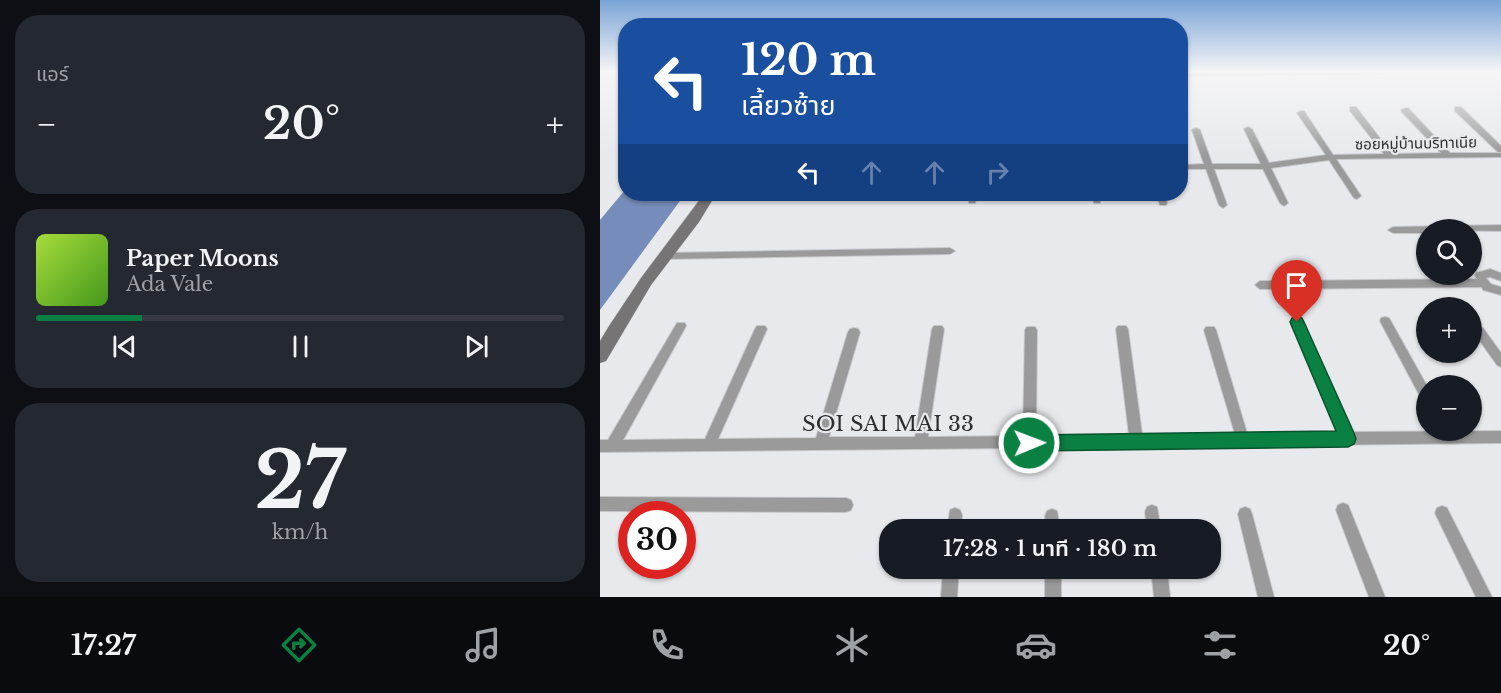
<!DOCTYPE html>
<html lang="th">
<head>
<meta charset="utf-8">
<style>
  body { margin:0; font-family:"Libre Baskerville","Noto Sans Thai",serif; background:#242831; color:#f1f3f6; height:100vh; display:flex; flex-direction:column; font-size:22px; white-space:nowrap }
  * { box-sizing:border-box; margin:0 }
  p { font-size:20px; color:#9ea1a6 }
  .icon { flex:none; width:33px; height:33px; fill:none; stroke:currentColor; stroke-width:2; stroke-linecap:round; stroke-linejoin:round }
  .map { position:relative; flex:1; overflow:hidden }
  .details { display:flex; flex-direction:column; gap:15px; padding:15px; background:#0d0f14; width:600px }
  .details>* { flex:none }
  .banner { position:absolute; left:18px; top:18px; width:570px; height:183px; border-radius:24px; box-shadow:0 2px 4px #0004; background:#1a4fa0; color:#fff; overflow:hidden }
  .buttons { position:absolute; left:816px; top:219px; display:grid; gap:12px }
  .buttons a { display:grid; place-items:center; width:66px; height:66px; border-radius:50%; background:#171b24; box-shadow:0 2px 4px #0004; font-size:30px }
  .speed { position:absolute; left:18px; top:501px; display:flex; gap:12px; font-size:30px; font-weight:700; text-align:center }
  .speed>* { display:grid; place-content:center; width:78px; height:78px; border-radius:50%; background:#171b24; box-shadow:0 2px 4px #0004; line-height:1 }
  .speed .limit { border:9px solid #d22; background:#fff; color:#111 }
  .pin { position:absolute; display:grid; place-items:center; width:51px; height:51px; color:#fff; margin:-62px -26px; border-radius:50% 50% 50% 0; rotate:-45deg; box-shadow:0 0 6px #0007 }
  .pin .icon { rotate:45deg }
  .me { position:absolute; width:66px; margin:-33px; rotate:89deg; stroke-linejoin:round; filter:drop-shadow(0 0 4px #0008) }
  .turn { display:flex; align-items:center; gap:21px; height:126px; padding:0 24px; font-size:27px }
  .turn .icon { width:78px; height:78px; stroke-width:2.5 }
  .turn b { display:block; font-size:42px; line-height:51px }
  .lanes { display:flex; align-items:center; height:57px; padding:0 24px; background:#0003; justify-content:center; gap:30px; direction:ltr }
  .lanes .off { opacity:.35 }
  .big { font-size:45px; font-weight:600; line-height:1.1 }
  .details .tile { flex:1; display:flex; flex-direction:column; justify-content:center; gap:9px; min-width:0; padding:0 21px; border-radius:24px; background:#242831 }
  .details .dial { align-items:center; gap:0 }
  .dial b { font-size:78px; line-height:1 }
  .song { display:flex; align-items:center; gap:18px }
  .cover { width:72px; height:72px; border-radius:9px; background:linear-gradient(135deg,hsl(80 70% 55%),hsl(100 70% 35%)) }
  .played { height:6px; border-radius:3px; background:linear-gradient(90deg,#0b8043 20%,#363941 20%) }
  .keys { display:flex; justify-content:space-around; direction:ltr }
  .heat { display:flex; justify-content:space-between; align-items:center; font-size:33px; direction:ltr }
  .trip { position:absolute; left:279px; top:519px; width:342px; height:60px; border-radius:24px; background:#171b24; box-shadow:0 2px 4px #0004; font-weight:600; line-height:60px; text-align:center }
  .menu { display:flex; height:96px; justify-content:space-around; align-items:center; background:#090b0e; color:#9ea1a6 }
  .menu .icon { width:42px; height:42px }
  .menu .selected { color:#0b8043 }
  .menu b { font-size:27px; color:#f1f3f6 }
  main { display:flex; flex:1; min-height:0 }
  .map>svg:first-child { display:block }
  .water { fill:#768cba }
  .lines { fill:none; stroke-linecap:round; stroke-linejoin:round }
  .street-casing { stroke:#c6c7ca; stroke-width:2 }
  .secondary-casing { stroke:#c6c7ca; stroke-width:1 }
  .street { fill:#9b9a9a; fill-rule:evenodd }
  .secondary { fill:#767474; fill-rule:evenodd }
  .route { fill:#0b8043; stroke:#07532c; stroke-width:1.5 }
  .labels { text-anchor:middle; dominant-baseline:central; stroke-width:4.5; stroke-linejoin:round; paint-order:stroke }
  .far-street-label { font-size:15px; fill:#2d2e2f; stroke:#e8e9ec }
  .near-street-label { font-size:21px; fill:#2d2e2f; stroke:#e8e9ec }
</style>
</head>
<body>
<main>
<section class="details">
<div class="tile"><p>แอร์</p>
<div class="heat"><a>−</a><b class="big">20°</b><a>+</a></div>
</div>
<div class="tile">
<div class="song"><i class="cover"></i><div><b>Paper Moons</b><p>Ada Vale</p></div></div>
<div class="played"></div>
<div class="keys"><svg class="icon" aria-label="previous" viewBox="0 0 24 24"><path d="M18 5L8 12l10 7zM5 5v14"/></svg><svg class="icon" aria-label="pause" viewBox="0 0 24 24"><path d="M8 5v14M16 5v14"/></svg><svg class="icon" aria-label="next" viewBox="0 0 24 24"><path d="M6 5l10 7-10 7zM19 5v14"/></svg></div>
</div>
<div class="tile dial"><b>27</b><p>km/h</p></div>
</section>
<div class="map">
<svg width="901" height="597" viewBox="0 0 901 597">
  <rect width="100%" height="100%" fill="#e8e9ec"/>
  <polygon class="water" points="25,190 26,194 85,194 0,310 0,220"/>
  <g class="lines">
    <defs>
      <g id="street">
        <polygon points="580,72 785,72 782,74 580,76"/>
        <polygon points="750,107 756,107 792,154 841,153 802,112 801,110 805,108 808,108 850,153 901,153 901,157 736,159 761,196 757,199 754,198 729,160 671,168 688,203 684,206 680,203 663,169 614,169 627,205 623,208 619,205 606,169 580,169 580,165 604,164 592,130 596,128 600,130 612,164 661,164 644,129 648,127 652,129 669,163 726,155 697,113 701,111 704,111 733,155 784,154 750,111"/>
        <polygon points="855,107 861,107 901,146 901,152 898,152 855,111"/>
        <polygon points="369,194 377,194 375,203 369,203"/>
        <polygon points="492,194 500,194 500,203 494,203"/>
        <polygon points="556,194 564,194 567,203 566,205 560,205"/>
        <polygon points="901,225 901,231 826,230 826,233 793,233 788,230 793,227"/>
        <polygon points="350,248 355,251 350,254 65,259 60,256 65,253"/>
        <polygon points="890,269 901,273 901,281 890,277 886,278 891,284 901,287 901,295 883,290 882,287 660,289 655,285 660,281 877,279 875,276 876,273"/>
        <polygon points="785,317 789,318 827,386 826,401 822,400 780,321 781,318"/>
        <polygon points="697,318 701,319 702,322 752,432 901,431 901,443 540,447 536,448 533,447 0,452 0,440 8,440 77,323 85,323 86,326 23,440 105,439 155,329 157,326 165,326 167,329 118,439 216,438 248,332 250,329 254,328 258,329 260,332 229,437 315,437 332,329 334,326 342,326 344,329 328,437 423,436 425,330 427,327 435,327 437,330 436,435 529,435 516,329 518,326 526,326 528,329 542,434 635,434 604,330 606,327 614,327 616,330 647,433 739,432 692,322 693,319"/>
        <polygon points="879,327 883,328 901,353 901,367 897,365 875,334 873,331 875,328"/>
        <polygon points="0,497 246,498 251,500 253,505 251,510 246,512 0,511"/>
        <polygon points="743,503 748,505 785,597 769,597 736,510 738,505"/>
        <polygon points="552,505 557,507 561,530 547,530 545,512 547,507"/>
        <polygon points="842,506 847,508 892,597 876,597 835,513 837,508"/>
        <polygon points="645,507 650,509 652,514 674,597 658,597 638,514 640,509"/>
        <polygon points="355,508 360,510 362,515 361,530 347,530 350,510"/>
        <polygon points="452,509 457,511 460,530 446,530 445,516 447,511"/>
        <polygon points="343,568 359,568 357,597 341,597"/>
        <rect x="445" y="568" width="16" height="29"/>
        <polygon points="551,568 567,568 570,597 554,597"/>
      </g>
      <polygon id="secondary" points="104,194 116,194 99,222 51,285 6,361 0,363 0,341 9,326 41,278"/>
    </defs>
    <use href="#street" class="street-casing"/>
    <use href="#secondary" class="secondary-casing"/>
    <use href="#street" class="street"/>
    <use href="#secondary" class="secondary"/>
  </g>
  <linearGradient id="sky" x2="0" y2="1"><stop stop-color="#7aa4d6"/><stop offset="0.46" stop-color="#f5f5f6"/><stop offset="1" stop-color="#f5f5f6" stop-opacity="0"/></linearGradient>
  <rect width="901" height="156" fill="url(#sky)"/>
  <polygon class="route" points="697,316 702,318 704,322 754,433 756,439 754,444 748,447 429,451 423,448 420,443 423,437 429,435 736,431 690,322 692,318"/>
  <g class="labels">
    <g class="far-street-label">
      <text transform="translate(816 143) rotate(-1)">ซอยหมู่บ้านบริทาเนีย</text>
    </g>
    <g class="near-street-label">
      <text x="288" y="424">SOI SAI MAI 33</text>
    </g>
  </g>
</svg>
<div class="buttons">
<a><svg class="icon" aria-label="search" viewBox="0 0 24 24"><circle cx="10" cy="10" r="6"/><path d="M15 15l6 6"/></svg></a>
<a>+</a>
<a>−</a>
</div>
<div class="speed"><div class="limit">30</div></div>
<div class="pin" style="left:697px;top:322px;background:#d93025"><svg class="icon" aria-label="arrive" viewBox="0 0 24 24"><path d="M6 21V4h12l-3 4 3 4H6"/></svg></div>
<svg class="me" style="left:429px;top:443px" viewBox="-20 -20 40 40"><circle r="17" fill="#0b8043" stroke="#fff" stroke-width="3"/><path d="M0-11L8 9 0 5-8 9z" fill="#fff"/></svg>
<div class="trip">17:28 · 1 นาที · 180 m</div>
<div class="banner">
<div class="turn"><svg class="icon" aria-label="left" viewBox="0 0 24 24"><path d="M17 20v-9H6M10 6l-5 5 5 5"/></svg><div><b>120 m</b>เลี้ยวซ้าย</div></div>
<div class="lanes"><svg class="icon" aria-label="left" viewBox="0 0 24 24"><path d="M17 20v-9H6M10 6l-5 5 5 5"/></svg><svg class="icon off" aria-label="ahead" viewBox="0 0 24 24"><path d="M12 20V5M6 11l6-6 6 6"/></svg><svg class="icon off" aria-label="ahead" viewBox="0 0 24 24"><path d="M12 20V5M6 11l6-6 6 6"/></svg><svg class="icon off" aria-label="right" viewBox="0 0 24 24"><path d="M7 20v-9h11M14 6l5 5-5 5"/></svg></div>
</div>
</div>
</main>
<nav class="menu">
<b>17:27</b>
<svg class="icon selected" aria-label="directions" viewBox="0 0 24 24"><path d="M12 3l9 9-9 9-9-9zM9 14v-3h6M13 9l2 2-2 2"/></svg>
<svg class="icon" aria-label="music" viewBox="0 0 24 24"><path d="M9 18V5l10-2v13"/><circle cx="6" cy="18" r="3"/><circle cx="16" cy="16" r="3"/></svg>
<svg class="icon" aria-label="phone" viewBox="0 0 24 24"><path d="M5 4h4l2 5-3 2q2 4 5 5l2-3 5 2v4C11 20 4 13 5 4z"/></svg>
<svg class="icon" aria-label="climate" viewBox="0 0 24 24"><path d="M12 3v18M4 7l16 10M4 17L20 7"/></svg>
<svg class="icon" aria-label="car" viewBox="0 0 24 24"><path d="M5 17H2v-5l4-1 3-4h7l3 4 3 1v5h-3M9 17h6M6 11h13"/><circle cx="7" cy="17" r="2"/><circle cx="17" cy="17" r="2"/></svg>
<svg class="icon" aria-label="filters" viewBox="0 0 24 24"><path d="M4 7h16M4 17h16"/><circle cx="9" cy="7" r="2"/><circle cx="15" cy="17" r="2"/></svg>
<b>20°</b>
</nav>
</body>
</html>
